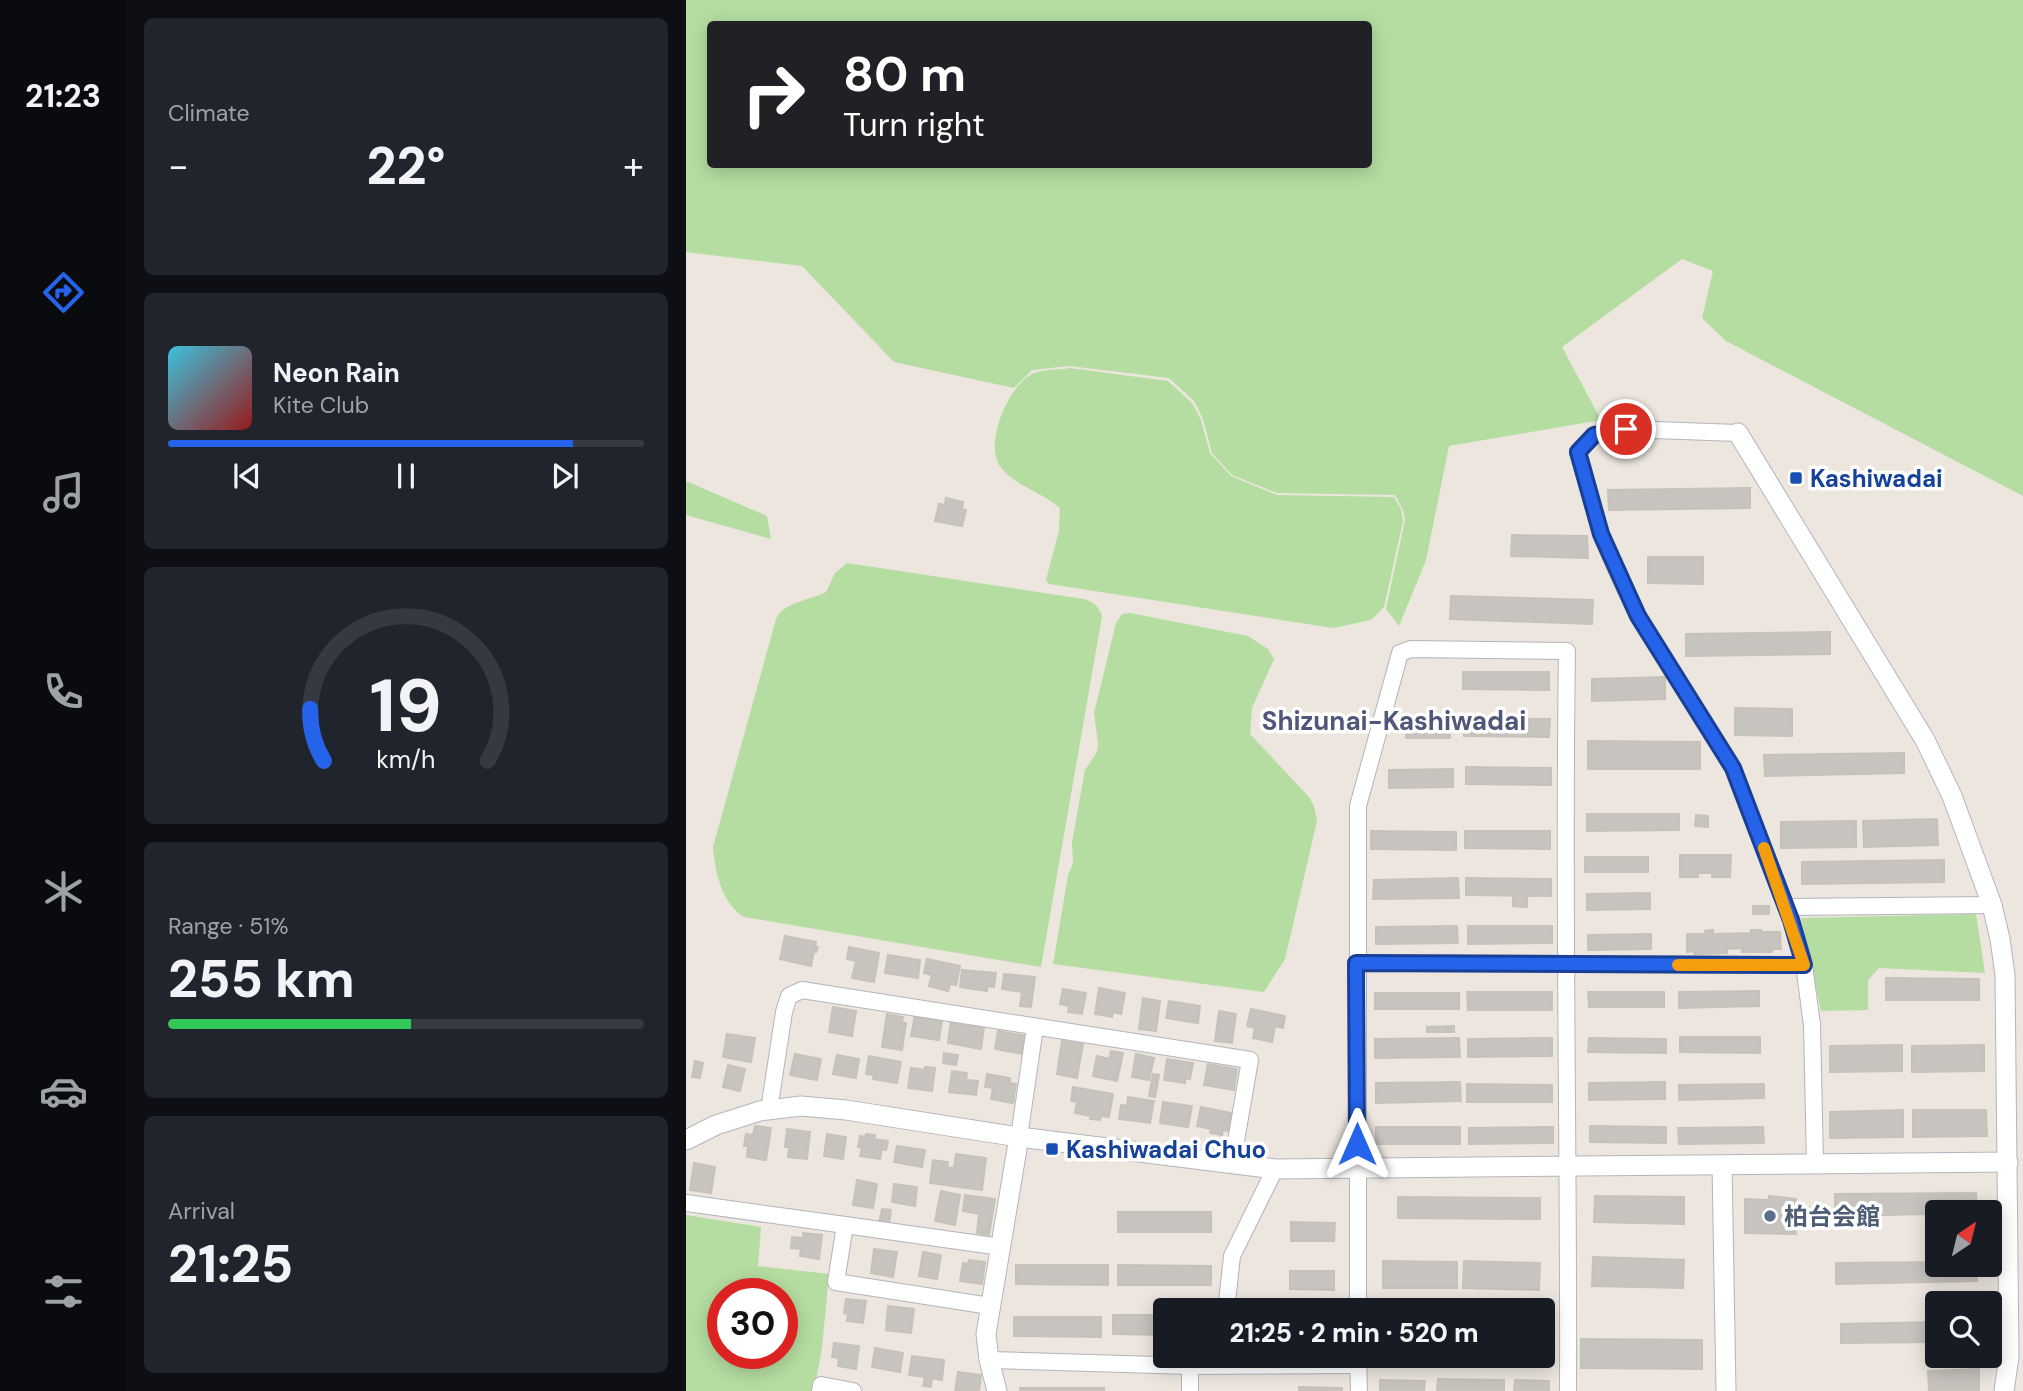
<!DOCTYPE html>
<html lang="en">
<head>
<meta charset="utf-8">
<style>
  body { margin:0; font-family:"DM Sans","Noto Sans JP",sans-serif; background:#20242c; color:#f1f3f6; height:100vh; display:flex; flex-direction:column; font-size:26px; white-space:nowrap }
  * { box-sizing:border-box; margin:0 }
  p { font-size:23px; color:#9ea1a6 }
  .icon { flex:none; width:38px; height:38px; fill:none; stroke:currentColor; stroke-width:2; stroke-linecap:round; stroke-linejoin:round }
  .map { position:relative; flex:1; overflow:hidden }
  .drawer { display:flex; flex-direction:column; gap:18px; padding:18px; background:#0d0f14; width:560px }
  .drawer>* { flex:none }
  .guide { position:absolute; left:21px; top:21px; width:665px; height:147px; border-radius:7px; box-shadow:0 4px 18px #0003; background:#202124; color:#fff; overflow:hidden }
  .needle { width:46px; rotate:35deg }
  .controls { position:absolute; left:1239px; top:1200px; display:grid; gap:14px }
  .controls a { display:grid; place-items:center; width:77px; height:77px; border-radius:7px; background:#171b24; box-shadow:0 4px 18px #0003; font-size:35px }
  .speed { position:absolute; left:21px; top:1278px; display:flex; gap:14px; font-size:35px; font-weight:700; text-align:center }
  .speed>* { display:grid; place-content:center; width:91px; height:91px; border-radius:50%; background:#171b24; box-shadow:0 4px 18px #0003; line-height:1 }
  .speed .limit { border:10px solid #d22; background:#fff; color:#111 }
  .pin { position:absolute; display:grid; place-items:center; width:60px; height:60px; color:#fff; margin:-30px; border:4px solid #fff; border-radius:50%; box-shadow:0 2px 7px #0007 }
  .me { position:absolute; width:77px; margin:-38px; rotate:0deg; stroke-linejoin:round; filter:drop-shadow(0 0 5px #0008) }
  .turn { display:flex; align-items:center; gap:24px; height:147px; padding:0 21px; font-size:32px }
  .turn .icon { width:91px; height:91px; stroke-width:2.5 }
  .turn b { display:block; font-size:49px; line-height:60px }
  .big { font-size:52px; font-weight:800; line-height:1.1 }
  .drawer .widget { flex:1; display:flex; flex-direction:column; justify-content:center; gap:10px; min-width:0; padding:0 24px; border-radius:10px; background:#20242c }
  .drawer .dial { align-items:center; gap:0 }
  .dial svg { height:182px; overflow:visible; fill:none; stroke:#363941; stroke-width:7; stroke-linecap:round; text-anchor:middle }
  .dial text { fill:#f1f3f6; stroke:none }
  .song { display:flex; align-items:center; gap:21px }
  .cover { width:84px; height:84px; border-radius:10px; background:linear-gradient(135deg,hsl(190 70% 55%),hsl(0 70% 35%)) }
  .played { height:7px; border-radius:4px; background:linear-gradient(90deg,#2563eb 85%,#363941 85%) }
  .keys { display:flex; justify-content:space-around; direction:ltr }
  .heat { display:flex; justify-content:space-between; align-items:center; font-size:38px; direction:ltr }
  .charge { height:10px; border-radius:5px; background:linear-gradient(90deg,#34c759 51%,#363941 0) }
  .trip { position:absolute; left:467px; top:1298px; width:402px; height:70px; border-radius:7px; background:#171b24; box-shadow:0 4px 18px #0003; font-weight:800; line-height:70px; text-align:center }
  main { display:flex; flex:1; min-height:0 }
  .tabs { display:flex; flex-direction:column; width:126px; justify-content:space-around; align-items:center; background:#090b0e; color:#9ea1a6 }
  .tabs .icon { width:49px; height:49px }
  .tabs .on { color:#2563eb }
  .tabs b { font-size:32px; color:#f1f3f6 }
  .map>svg:first-child { display:block }
  .green { fill:#b5dda1; fill-rule:evenodd }
  .building { fill:#c7c3be; stroke:#c7c2b9; stroke-width:2 }
  .lines { fill:none; stroke-linecap:round; stroke-linejoin:round }
  .minor-casing { stroke:#b2b5bd; stroke-width:18 }
  .tertiary-casing { stroke:#b2b5bd; stroke-width:21 }
  .minor { stroke:#fff; stroke-width:16 }
  .tertiary { stroke:#fff; stroke-width:19 }
  .route-casing { stroke:#184099; stroke-width:18 }
  .route { stroke:#2563eb; stroke-width:12 }
  .slow { stroke:#f59e0b; stroke-width:12 }
  .transit-dot { fill:#1a4fb4; stroke:#fff; stroke-width:2.5 }
  .service-dot { fill:#5c6f8a; stroke:#fff; stroke-width:2.5 }
  .labels { text-anchor:middle; dominant-baseline:central; stroke-width:7; stroke-linejoin:round; paint-order:stroke }
  .transit-label { font-size:24px; font-weight:bold; fill:#164399; stroke:#fff; text-anchor:start }
  .service-label { font-size:24px; font-weight:bold; fill:#4e5e75; stroke:#fff; text-anchor:start }
  .neighbourhood-label { font-size:26px; font-weight:bold; fill:#505778; stroke:#fff }
</style>
</head>
<body>
<main>
<nav class="tabs">
<b>21:23</b>
<svg class="icon on" aria-label="directions" viewBox="0 0 24 24"><path d="M12 3l9 9-9 9-9-9zM9 14v-3h6M13 9l2 2-2 2"/></svg>
<svg class="icon" aria-label="music" viewBox="0 0 24 24"><path d="M9 18V5l10-2v13"/><circle cx="6" cy="18" r="3"/><circle cx="16" cy="16" r="3"/></svg>
<svg class="icon" aria-label="phone" viewBox="0 0 24 24"><path d="M5 4h4l2 5-3 2q2 4 5 5l2-3 5 2v4C11 20 4 13 5 4z"/></svg>
<svg class="icon" aria-label="climate" viewBox="0 0 24 24"><path d="M12 3v18M4 7l16 10M4 17L20 7"/></svg>
<svg class="icon" aria-label="car" viewBox="0 0 24 24"><path d="M5 17H2v-5l4-1 3-4h7l3 4 3 1v5h-3M9 17h6M6 11h13"/><circle cx="7" cy="17" r="2"/><circle cx="17" cy="17" r="2"/></svg>
<svg class="icon" aria-label="filters" viewBox="0 0 24 24"><path d="M4 7h16M4 17h16"/><circle cx="9" cy="7" r="2"/><circle cx="15" cy="17" r="2"/></svg>
</nav>
<section class="drawer">
<div class="widget"><p>Climate</p>
<div class="heat"><a>−</a><b class="big">22°</b><a>+</a></div>
</div>
<div class="widget">
<div class="song"><i class="cover"></i><div><b>Neon Rain</b><p>Kite Club</p></div></div>
<div class="played"></div>
<div class="keys"><svg class="icon" aria-label="previous" viewBox="0 0 24 24"><path d="M18 5L8 12l10 7zM5 5v14"/></svg><svg class="icon" aria-label="pause" viewBox="0 0 24 24"><path d="M8 5v14M16 5v14"/></svg><svg class="icon" aria-label="next" viewBox="0 0 24 24"><path d="M6 5l10 7-10 7zM19 5v14"/></svg></div>
</div>
<div class="widget dial"><svg viewBox="0 0 100 80">
<path d="M14 69A42 42 0 1 1 86 69"/>
<path d="M14 69A42 42 0 0 1 8 46" stroke="#2563eb"/>
<text x="50" y="56" font-size="32" font-weight="700">19</text>
<text x="50" y="72" font-size="11">km/h</text>
</svg></div>
<div class="widget"><p>Range · 51%</p><b class="big">255 km</b><div class="charge"></div></div>
<div class="widget"><p>Arrival</p><b class="big">21:25</b></div>
</section>
<div class="map">
<svg width="1337" height="1391" viewBox="0 0 1337 1391">
  <rect width="100%" height="100%" fill="#ece6df"/>
  <g class="green">
    <path d="M0,0h1337v496l-297,-155 -24,-23 11,-47 -31,-12 -120,88 39,73 -152,26 -23,114 -27,66 -13,-17 19,-89 -2,-10 -8,-15 -118,-2 -45,-18 -20,-22 -9,-34 -9,-18 -25,-23 -100,-12 -37,4 -18,18 -120,-26 -92,-96 -116,-14zM24,24h658v140h-658z"/>
    <path d="M384,368l98,13 24,22 9,17 9,33 21,23 46,19 117,2 7,12 2,12 -19,86 -13,13 -38,8 -284,-44 -3,-4 13,-50 1,-22c-18,-16 -42,-21 -58,-39 -20,-22 6,-83 30,-95 10,-5 27,-4 38,-6z"/>
    <polygon points="0,481 81,516 85,539 0,515"/>
    <path d="M161,563l237,36c9,3 15,7 18,17l-61,351 -297,-50c-22,-13 -29,-45 -31,-70l63,-228c9,-18 33,-18 50,-27l9,-19z"/>
    <polygon points="444,613 562,636 582,649 588,659 566,708 564,734 623,797 628,806 631,821 599,959 578,992 367,964 382,875 387,864 386,842 399,770 411,752 412,744 408,713 430,623 436,614"/>
    <polygon points="1290,914 1299,973 1193,968 1182,980 1182,1010 1135,1011 1115,918"/>
    <path d="M0,1215l75,12 -3,39 71,8 -7,74 -8,43h-128zM37,1293h59v60h-59z"/>
  </g>
  <g class="building">
    <polygon points="1064,488 1064,508 923,510 922,490"/>
    <polygon points="260,498 277,502 276,509 280,510 276,526 249,521 253,504 259,505"/>
    <polygon points="826,535 901,536 902,558 825,556"/>
    <polygon points="962,557 1017,557 1017,584 962,583"/>
    <polygon points="765,596 907,600 906,624 764,619"/>
    <polygon points="1144,632 1144,654 1000,656 1000,634"/>
    <polygon points="777,672 863,672 863,690 777,689"/>
    <polygon points="979,677 979,699 906,701 906,679"/>
    <polygon points="1049,708 1106,709 1106,736 1049,735"/>
    <polygon points="778,718 864,719 863,737 778,736"/>
    <polygon points="720,720 763,720 764,738 720,738"/>
    <polygon points="902,741 1014,742 1014,769 902,769"/>
    <polygon points="1218,753 1218,773 1079,776 1078,755"/>
    <polygon points="780,767 865,768 865,785 780,784"/>
    <polygon points="767,769 767,787 703,788 703,770"/>
    <polygon points="901,814 993,814 993,830 901,831"/>
    <polygon points="1010,815 1022,816 1022,827 1009,826"/>
    <polygon points="1251,819 1252,845 1178,847 1177,821"/>
    <polygon points="1170,821 1170,847 1095,848 1095,822"/>
    <polygon points="685,831 770,832 770,850 685,849"/>
    <polygon points="779,831 864,831 864,849 779,848"/>
    <polygon points="994,855 1045,855 1044,877 1026,877 1026,873 1012,873 1012,877 994,877"/>
    <rect x="899" y="857" width="63" height="15"/>
    <polygon points="1258,860 1258,882 1116,884 1116,862"/>
    <polygon points="772,878 773,898 687,899 688,880"/>
    <polygon points="780,878 865,879 865,896 780,895"/>
    <polygon points="964,893 964,909 901,910 901,894"/>
    <polygon points="827,896 841,896 841,907 827,906"/>
    <rect x="1067" y="906" width="16" height="8"/>
    <polygon points="771,926 772,943 690,944 690,927"/>
    <polygon points="782,926 866,926 866,943 782,944"/>
    <polygon points="1027,930 1027,934 1065,933 1065,930 1075,930 1075,932 1094,932 1095,949 1086,949 1086,952 1056,952 1056,948 1041,949 1041,953 1008,954 1008,951 1001,952 1001,934 1019,934 1019,931"/>
    <polygon points="965,934 965,949 902,950 902,935"/>
    <polygon points="99,936 130,942 129,946 132,947 130,952 128,951 125,966 94,959"/>
    <polygon points="163,947 193,953 188,982 166,978 170,961 161,959"/>
    <polygon points="202,955 234,960 232,978 199,973"/>
    <polygon points="241,959 274,966 270,985 264,984 262,991 243,986 246,975 238,973"/>
    <polygon points="276,970 310,973 308,987 301,986 301,991 274,987"/>
    <polygon points="318,974 349,977 345,1007 334,1006 336,992 316,989"/>
    <polygon points="1200,978 1293,979 1293,1000 1200,1000"/>
    <polygon points="413,988 439,993 435,1014 427,1012 426,1017 409,1014"/>
    <polygon points="377,989 400,993 396,1014 382,1012 383,1006 374,1004"/>
    <polygon points="1073,991 1073,1006 993,1008 993,992"/>
    <polygon points="781,992 866,992 866,1010 782,1010"/>
    <polygon points="902,992 978,992 978,1007 903,1007"/>
    <rect x="689" y="993" width="84" height="16"/>
    <polygon points="457,998 474,1001 470,1031 453,1029"/>
    <polygon points="483,1001 514,1006 512,1023 480,1018"/>
    <polygon points="147,1007 170,1011 166,1036 143,1032"/>
    <polygon points="565,1009 599,1016 597,1028 589,1026 586,1042 567,1038 569,1028 561,1026"/>
    <polygon points="533,1011 550,1014 546,1043 529,1041"/>
    <polygon points="201,1014 217,1017 216,1023 220,1023 216,1050 196,1047"/>
    <polygon points="229,1015 256,1020 253,1040 225,1036"/>
    <polygon points="265,1021 298,1027 295,1049 262,1043"/>
    <polygon points="768,1026 768,1032 741,1032 741,1027"/>
    <polygon points="312,1031 340,1036 337,1054 309,1049"/>
    <polygon points="41,1034 69,1038 65,1062 37,1057"/>
    <polygon points="994,1037 1074,1037 1074,1053 994,1052"/>
    <polygon points="773,1038 774,1057 689,1058 689,1039"/>
    <polygon points="866,1038 866,1056 782,1057 782,1039"/>
    <polygon points="903,1038 980,1039 980,1053 902,1052"/>
    <polygon points="376,1041 397,1044 391,1078 371,1074"/>
    <polygon points="1216,1045 1216,1071 1144,1072 1144,1046"/>
    <polygon points="1298,1045 1298,1071 1226,1072 1226,1046"/>
    <polygon points="425,1051 437,1053 431,1081 407,1076 411,1056 423,1059"/>
    <polygon points="258,1053 272,1055 270,1065 257,1063"/>
    <polygon points="109,1054 135,1059 131,1080 104,1075"/>
    <polygon points="450,1054 468,1058 463,1080 446,1077"/>
    <polygon points="151,1055 173,1059 170,1078 147,1074"/>
    <polygon points="183,1056 215,1062 211,1083 187,1079 188,1075 180,1074"/>
    <polygon points="481,1059 507,1063 504,1079 499,1078 499,1083 478,1080"/>
    <polygon points="9,1061 17,1063 14,1078 6,1077"/>
    <polygon points="522,1064 551,1069 548,1090 518,1085"/>
    <polygon points="42,1065 59,1069 54,1091 37,1087"/>
    <polygon points="239,1067 249,1068 246,1091 222,1088 225,1068 239,1070"/>
    <polygon points="266,1071 281,1073 280,1080 292,1081 290,1095 263,1092"/>
    <polygon points="301,1074 324,1078 324,1083 330,1084 327,1103 305,1099 307,1088 299,1087"/>
    <polygon points="467,1074 473,1075 469,1097 463,1096"/>
    <polygon points="774,1082 775,1101 690,1103 690,1083"/>
    <polygon points="979,1082 979,1099 903,1100 903,1083"/>
    <polygon points="781,1084 866,1085 866,1102 781,1102"/>
    <polygon points="1078,1084 1078,1098 993,1100 993,1085"/>
    <polygon points="387,1087 427,1094 423,1117 415,1116 414,1120 404,1119 405,1116 389,1113 391,1102 385,1101"/>
    <polygon points="442,1097 468,1101 464,1123 433,1119 435,1105 441,1106"/>
    <polygon points="477,1102 506,1106 502,1127 474,1123"/>
    <polygon points="515,1107 545,1113 542,1131 537,1130 536,1135 524,1133 525,1129 511,1126"/>
    <polygon points="1217,1110 1217,1137 1144,1138 1144,1112"/>
    <polygon points="1227,1110 1300,1110 1301,1136 1227,1137"/>
    <polygon points="69,1126 85,1128 80,1160 61,1157 62,1146 58,1146 60,1134 67,1135"/>
    <polygon points="904,1126 980,1127 980,1143 904,1142"/>
    <rect x="690" y="1127" width="84" height="17"/>
    <polygon points="867,1127 867,1143 783,1144 783,1128"/>
    <polygon points="1077,1127 1078,1143 993,1144 992,1128"/>
    <polygon points="101,1129 124,1132 121,1159 102,1157 103,1147 99,1147"/>
    <polygon points="141,1134 160,1137 157,1159 138,1156"/>
    <polygon points="180,1134 189,1135 188,1139 202,1141 200,1150 196,1149 194,1159 174,1156 176,1148 172,1147 174,1136 179,1137"/>
    <polygon points="211,1146 239,1150 236,1167 208,1162"/>
    <polygon points="270,1154 300,1158 296,1190 244,1183 247,1160 262,1162 261,1167 268,1168"/>
    <polygon points="8,1163 29,1167 25,1193 4,1190"/>
    <polygon points="171,1180 191,1184 187,1208 167,1205"/>
    <polygon points="208,1184 231,1187 229,1206 206,1202"/>
    <polygon points="255,1191 274,1195 269,1225 249,1221"/>
    <polygon points="1290,1193 1291,1213 1149,1216 1149,1194"/>
    <polygon points="279,1195 309,1199 303,1235 291,1233 293,1214 277,1211"/>
    <polygon points="909,1196 998,1197 998,1224 908,1222"/>
    <polygon points="1083,1196 1110,1199 1110,1234 1059,1233 1059,1199 1083,1200"/>
    <polygon points="712,1197 854,1198 854,1219 712,1218"/>
    <rect x="1113" y="1207" width="10" height="15"/>
    <polygon points="196,1209 205,1210 203,1225 193,1223"/>
    <rect x="432" y="1212" width="93" height="20"/>
    <polygon points="605,1222 649,1223 648,1241 605,1241"/>
    <polygon points="117,1233 136,1235 133,1259 114,1256 115,1249 105,1248 106,1237 117,1238"/>
    <polygon points="188,1249 211,1252 207,1277 185,1273"/>
    <polygon points="237,1252 255,1255 251,1279 233,1276"/>
    <polygon points="907,1257 998,1260 997,1288 906,1286"/>
    <polygon points="283,1260 299,1262 296,1284 274,1281 277,1263 282,1264"/>
    <polygon points="697,1261 771,1262 771,1288 697,1288"/>
    <polygon points="778,1261 854,1263 853,1290 777,1288"/>
    <polygon points="1251,1262 1251,1265 1290,1265 1291,1281 1150,1284 1150,1263"/>
    <polygon points="330,1265 422,1265 422,1285 330,1284"/>
    <polygon points="432,1265 525,1266 525,1285 432,1285"/>
    <polygon points="604,1271 648,1271 648,1290 604,1289"/>
    <polygon points="160,1299 180,1301 177,1323 161,1321 162,1314 158,1313"/>
    <polygon points="202,1306 228,1309 225,1333 200,1330"/>
    <polygon points="427,1315 480,1315 480,1335 427,1334"/>
    <polygon points="328,1317 415,1317 415,1337 328,1336"/>
    <polygon points="1251,1322 1251,1342 1155,1343 1155,1324"/>
    <polygon points="895,1339 1016,1340 1016,1369 895,1368"/>
    <polygon points="148,1343 173,1346 170,1369 152,1366 153,1358 146,1357"/>
    <polygon points="189,1348 217,1353 214,1372 186,1367"/>
    <polygon points="226,1356 258,1360 256,1380 246,1378 245,1387 237,1386 239,1377 223,1375"/>
    <polygon points="1293,1369 1293,1391 1243,1391 1242,1371"/>
    <polygon points="272,1372 295,1375 293,1391 269,1391"/>
    <polygon points="752,1379 818,1380 818,1391 751,1391"/>
    <polygon points="694,1380 739,1381 738,1391 694,1391"/>
    <polygon points="829,1380 863,1381 863,1391 828,1391"/>
    <polygon points="613,1387 656,1388 656,1391 613,1391"/>
    <rect x="334" y="1388" width="84" height="3"/>
  </g>
  <g class="lines">
    <defs>
      <g id="minor">
        <polyline points="1052,433 940,429 908,435 892,452 915,534 930,569 952,616 1047,768 1105,920 1118,965 1126,1025 1129,1163"/>
        <polyline points="1100,907 1306,905"/>
        <polyline points="670,963 1118,965"/>
        <polyline points="83,1110 98,1012 103,996 116,990 564,1060 546,1164"/>
        <polyline points="333,1137 349,1027"/>
        <polyline points="0,1203 159,1225"/>
        <polyline points="304,1306 150,1282 159,1225 315,1247"/>
        <polyline points="540,1311 546,1256 589,1169"/>
        <path d="M672,1311v-505l42,-153 11,-4 156,2c-4,247 2,493 1,740"/>
        <polyline points="672,1356 673,1391"/>
        <polyline points="303,1360 504,1366 672,1365"/>
        <polyline points="504,1366 504,1391"/>
        <polyline points="134,1391 135,1385 167,1391"/>
      </g>
      <g id="tertiary">
        <polyline points="1052,433 1239,740 1266,796 1306,905 1314,939 1319,975 1323,1357 1318,1391"/>
        <polyline points="0,1140 30,1125 74,1111 115,1106 160,1110 333,1137 589,1169 1322,1162"/>
        <polyline points="1036,1165 1040,1391"/>
        <polyline points="311,1391 303,1360 300,1334 333,1137"/>
      </g>
    </defs>
    <use href="#minor" class="minor-casing"/>
    <use href="#tertiary" class="tertiary-casing"/>
    <use href="#minor" class="minor"/>
    <use href="#tertiary" class="tertiary"/>
  </g>
  <g class="lines">
    <defs>
      <polyline id="route" points="671,1144 670,963 1118,965 1105,920 1047,768 952,616 915,534 892,452 908,435 940,429"/>
    </defs>
    <use href="#route" class="route-casing"/>
    <use href="#route" class="route"/>
    <polyline class="slow" points="992,965 1118,965 1078,848"/>
  </g>
  <g class="transit-dot">
    <rect x="1103" y="471" width="14" height="14" rx="3.5"/>
    <rect x="359" y="1142" width="14" height="14" rx="3.5"/>
  </g>
  <circle class="service-dot" cx="1084" cy="1216" r="7"/>
  <g class="labels">
    <g class="transit-label">
      <text x="1124" y="478">Kashiwadai</text>
      <text x="380" y="1149">Kashiwadai Chuo</text>
    </g>
    <g class="service-label">
      <text x="1098" y="1216">柏台会館</text>
    </g>
    <g class="neighbourhood-label">
      <text x="708" y="721">Shizunai-Kashiwadai</text>
    </g>
  </g>
</svg>
<div class="controls">
<a><svg class="needle" viewBox="-14 -14 28 28"><path d="M0-13l5 13h-10z" fill="#e53935"/><path d="M0 13l5-13h-10z" fill="#9ea1a6"/></svg></a>
<a><svg class="icon" aria-label="search" viewBox="0 0 24 24"><circle cx="10" cy="10" r="6"/><path d="M15 15l6 6"/></svg></a>
</div>
<div class="speed"><div class="limit">30</div></div>
<div class="pin" style="left:940px;top:429px;background:#d93025"><svg class="icon" aria-label="arrive" viewBox="0 0 24 24"><path d="M6 21V4h12l-3 4 3 4H6"/></svg></div>
<svg class="me" style="left:671px;top:1144px" viewBox="-20 -20 40 40"><path d="M0-17L14 15 0 8-14 15z" fill="#2563eb" stroke="#fff" stroke-width="4"/></svg>
<div class="trip">21:25 · 2 min · 520 m</div>
<div class="guide">
<div class="turn"><svg class="icon" aria-label="right" viewBox="0 0 24 24"><path d="M7 20v-9h11M14 6l5 5-5 5"/></svg><div><b>80 m</b>Turn right</div></div>
</div>
</div>
</main>
</body>
</html>
